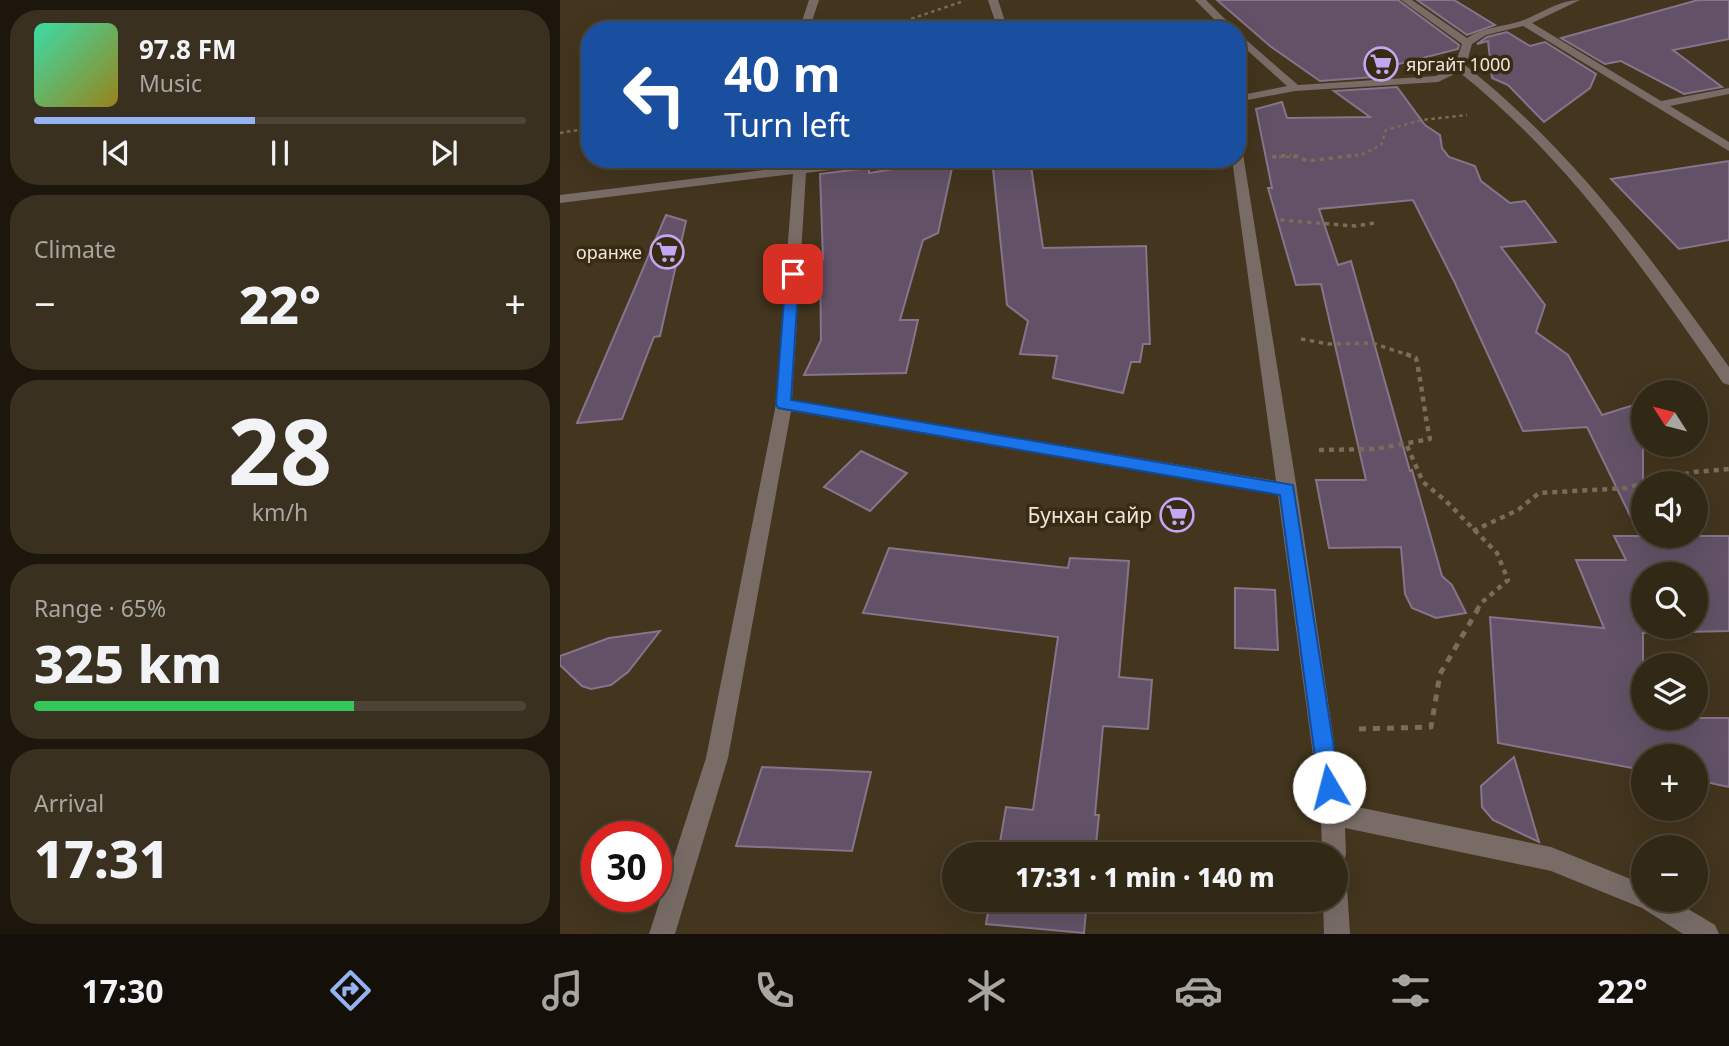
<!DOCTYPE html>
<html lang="en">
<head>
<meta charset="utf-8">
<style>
  body { margin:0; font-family:"Noto Sans",sans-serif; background:#3a301f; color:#f1f3f6; height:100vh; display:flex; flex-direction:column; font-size:26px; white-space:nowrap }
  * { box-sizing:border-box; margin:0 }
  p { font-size:23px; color:#a8a6a1 }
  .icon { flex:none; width:38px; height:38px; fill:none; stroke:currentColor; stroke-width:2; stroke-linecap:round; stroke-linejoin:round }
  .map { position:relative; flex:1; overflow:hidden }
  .sheet { display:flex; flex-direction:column; gap:10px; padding:10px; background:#1c160c; width:560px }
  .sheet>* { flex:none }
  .hud { position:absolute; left:21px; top:21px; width:665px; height:147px; border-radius:28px; box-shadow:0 7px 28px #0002,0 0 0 2px #4d4435; background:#1a4fa0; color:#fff; overflow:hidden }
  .needle { width:46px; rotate:306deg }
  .fabs { position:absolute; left:1071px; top:380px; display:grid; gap:14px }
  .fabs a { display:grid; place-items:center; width:77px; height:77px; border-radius:50%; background:#322816; box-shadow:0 7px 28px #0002,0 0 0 2px #4d4435; font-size:35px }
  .speed { position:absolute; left:21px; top:821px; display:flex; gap:14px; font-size:35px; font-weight:700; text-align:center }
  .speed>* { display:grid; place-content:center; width:91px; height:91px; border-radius:50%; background:#322816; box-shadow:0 7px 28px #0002,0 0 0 2px #4d4435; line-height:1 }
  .speed .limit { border:10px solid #d22; background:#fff; color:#111 }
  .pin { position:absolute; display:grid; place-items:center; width:60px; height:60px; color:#fff; margin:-30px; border-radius:14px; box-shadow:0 4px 10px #0006 }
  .me { position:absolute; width:77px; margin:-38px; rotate:352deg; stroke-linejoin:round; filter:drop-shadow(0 0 5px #0008) }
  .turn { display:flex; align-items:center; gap:24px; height:147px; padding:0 28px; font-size:32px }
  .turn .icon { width:91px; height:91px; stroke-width:2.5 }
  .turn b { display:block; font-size:49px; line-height:60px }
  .big { font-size:52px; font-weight:800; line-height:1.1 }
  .sheet .card { flex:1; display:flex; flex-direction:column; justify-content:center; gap:10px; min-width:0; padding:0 24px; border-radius:28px; background:#3a301f }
  .sheet .dial { align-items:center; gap:0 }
  .dial b { font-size:91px; line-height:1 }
  .song { display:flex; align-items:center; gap:21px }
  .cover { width:84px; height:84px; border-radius:10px; background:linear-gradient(135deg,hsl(160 70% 55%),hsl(50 70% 35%)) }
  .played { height:7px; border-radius:4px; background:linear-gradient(90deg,#95b2f1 45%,#4d4435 45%) }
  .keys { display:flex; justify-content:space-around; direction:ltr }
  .heat { display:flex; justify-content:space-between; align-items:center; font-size:38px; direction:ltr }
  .charge { height:10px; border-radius:5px; background:linear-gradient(90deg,#34c759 65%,#4d4435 0) }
  .trip { position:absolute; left:382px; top:842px; width:406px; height:70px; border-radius:35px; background:#322816; box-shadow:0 7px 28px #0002,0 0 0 2px #4d4435; font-weight:800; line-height:70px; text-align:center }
  .tab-bar { display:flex; height:112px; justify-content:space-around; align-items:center; background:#141009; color:#a8a6a1 }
  .tab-bar .icon { width:49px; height:49px }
  .tab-bar .current { color:#95b2f1 }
  .tab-bar b { font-size:32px; color:#f1f3f6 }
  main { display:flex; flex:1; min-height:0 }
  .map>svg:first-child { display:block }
  .building { fill:#635267; stroke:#87748b; stroke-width:2; fill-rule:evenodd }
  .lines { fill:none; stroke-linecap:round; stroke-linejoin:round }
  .path-far3 { stroke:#796c58; stroke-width:2.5; stroke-dasharray:3.5 3.5; stroke-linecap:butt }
  .path-far2 { stroke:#796c58; stroke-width:3.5; stroke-dasharray:4.5 4.5; stroke-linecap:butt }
  .path-far1 { stroke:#796c58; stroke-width:4.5; stroke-dasharray:5 5; stroke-linecap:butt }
  .path { stroke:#796c58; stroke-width:5; stroke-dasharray:7 7; stroke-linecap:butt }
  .minor { fill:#796c66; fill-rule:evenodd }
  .route { fill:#1a73e8; stroke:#114b97; stroke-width:2 }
  .labels { text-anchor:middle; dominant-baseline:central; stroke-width:7; stroke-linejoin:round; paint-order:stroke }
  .far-poi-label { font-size:18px; fill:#efe6d9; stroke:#382b14; text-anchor:start }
  .poi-label { font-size:21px; fill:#efe6d9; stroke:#382b14; text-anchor:end }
</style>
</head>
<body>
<main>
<section class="sheet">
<div class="card">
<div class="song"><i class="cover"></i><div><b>97.8 FM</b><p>Music</p></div></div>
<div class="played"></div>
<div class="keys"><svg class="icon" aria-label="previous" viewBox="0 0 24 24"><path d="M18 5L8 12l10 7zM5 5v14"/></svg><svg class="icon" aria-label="pause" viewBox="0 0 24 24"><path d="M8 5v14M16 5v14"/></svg><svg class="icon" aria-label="next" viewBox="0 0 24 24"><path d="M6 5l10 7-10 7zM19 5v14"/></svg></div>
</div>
<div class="card"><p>Climate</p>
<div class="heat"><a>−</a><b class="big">22°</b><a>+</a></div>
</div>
<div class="card dial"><b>28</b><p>km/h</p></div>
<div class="card"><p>Range · 65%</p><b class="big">325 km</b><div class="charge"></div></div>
<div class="card"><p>Arrival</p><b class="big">17:31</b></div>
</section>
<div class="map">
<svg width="1169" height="934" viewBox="0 0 1169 934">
  <rect width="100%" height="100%" fill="#43351e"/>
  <g class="building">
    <polygon points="657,0 838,0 899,45 898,49 823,68 829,76 760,81 710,46"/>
    <polygon points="857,0 894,0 935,25 907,35"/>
    <polygon points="1138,0 1169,0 1169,39 1113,50 1162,87 1124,94 1061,61 1045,64 1001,38"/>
    <polygon points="947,32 970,46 985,42 1036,74 1030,88 984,122 948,85 932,78 928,41 917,44 927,37"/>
    <path d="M837,87l28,38 15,10 2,13 7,9 26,9 6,15 29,22 15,-2 31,41 -55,5 44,58 -9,27 32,23 34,60 41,-13v134h86v95l-86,2v85h86v69l-33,-7v-24h-53v14l-145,-27 -8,-126 114,11 -28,-68h50l-12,-24h26l-53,-109 -64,4 -68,-148 -42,-83 -94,9 19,56 13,-4 59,210 2,-1 30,106 10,9 14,28 -30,5 -24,-10 -7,-14 -4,-47 -72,1 -13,-68h50l-45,-196 -25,1 -28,-97h4l-16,-79 26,-7 5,16 83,-1 -36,-26zM1083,574h53v52h-53z"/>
    <polygon points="394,159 378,233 363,240 340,320 358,320 346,373 244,375 261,340 260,259 263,259 260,174 309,168 309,173"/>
    <polygon points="432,159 470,159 483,248 586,246 590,344 583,344 580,362 571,362 563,393 493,378 497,356 460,354 468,321 447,305"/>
    <polygon points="1169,161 1169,240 1119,249 1051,179"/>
    <polygon points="106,215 126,221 100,336 94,337 62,419 17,423"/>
    <polygon points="301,451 347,473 310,511 264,487"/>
    <polygon points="329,548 508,568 510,558 569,561 559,677 592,680 588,729 543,726 535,815 539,815 535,854 438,854 446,807 473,810 498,637 303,613"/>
    <polygon points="675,588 715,590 718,650 675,648"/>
    <polygon points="100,631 68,672 51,685 31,689 22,686 0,665 0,656 49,638"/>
    <polygon points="954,757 979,842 933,820 922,807 921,786"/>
    <polygon points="202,767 311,772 292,851 176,846"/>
    <polygon points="430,900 527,900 524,933 426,924"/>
  </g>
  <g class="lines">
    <g class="path-far3">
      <polyline points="318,30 404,1"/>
      <polyline points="0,133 30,128"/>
      <polyline points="712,157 738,157"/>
      <polyline points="788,157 803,154 821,145 826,130 862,120 907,115"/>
    </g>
    <g class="path-far2">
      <polyline points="734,155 748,161 797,155"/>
      <polyline points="712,157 731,155"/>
      <polyline points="720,220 795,226 815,223"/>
      <polyline points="741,339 769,344 812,343 851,356"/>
    </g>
    <g class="path-far1">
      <polyline points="847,446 863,482 886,501 937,553 948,580 921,603 917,610"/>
      <path d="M759,450l56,-1 55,-10c-6,-27 -8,-54 -14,-81l-10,-4"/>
      <polyline points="1085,483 1134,472 1169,469"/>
      <polyline points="913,531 958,510 979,493 1067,488 1083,483"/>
    </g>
    <polyline class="path" points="799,729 871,727 880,674 918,609"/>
    <g class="minor">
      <polygon points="249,0 259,0 249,30 239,30"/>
      <polygon points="428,0 438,0 448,30 438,30"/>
      <polygon points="635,0 646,0 676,30 665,30"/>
      <path d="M841,0h11l55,38c17,-11 35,-11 54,-17 20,-7 37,-21 59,-21l-48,23 129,78 68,-13v6l-59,12 59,36v9l-206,-125 -37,9 -14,9 -6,22c106,84 185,191 263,301v18l-6,-2c-78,-113 -156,-225 -264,-311l-21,10 -143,9 -58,11v-6l50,-10 -50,-45v-9l61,53 138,-9 19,-11 7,-21z"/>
      <polygon points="677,150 683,154 737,490 783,804 991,847 1083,884 1083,900 1113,900 1155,925 1159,934 1123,934 1082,908 991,871 785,828 786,854 783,863 775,866 775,854 762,854 761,814 718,495 231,411 168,758 115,934 89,934 146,758 216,404 233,174 0,203 0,195 295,159 333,159 327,163 246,173 232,400 716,481 672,159 677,159"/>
      <polygon points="775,875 784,878 787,887 790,934 764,934 763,900 775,900"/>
    </g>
  </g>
  <polygon class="route" points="233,270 239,274 231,400 733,485 780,787 777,795 769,798 762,795 759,787 720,495 218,408 216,404 226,274"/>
  <defs>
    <symbol id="supermarket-ring" viewBox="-11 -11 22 22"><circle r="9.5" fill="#382b14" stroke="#c3a7f2" stroke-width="1.5"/><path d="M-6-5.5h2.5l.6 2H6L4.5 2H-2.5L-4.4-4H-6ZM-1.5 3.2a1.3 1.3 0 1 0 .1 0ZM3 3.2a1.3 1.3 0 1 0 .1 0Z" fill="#c3a7f2"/></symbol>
  </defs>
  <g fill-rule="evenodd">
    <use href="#supermarket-ring" x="802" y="45" width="38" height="38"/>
    <use href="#supermarket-ring" x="88" y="233" width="38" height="38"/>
    <use href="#supermarket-ring" x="598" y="496" width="38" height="38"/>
  </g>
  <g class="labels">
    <g class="far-poi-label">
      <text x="846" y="64">яргайт 1000</text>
      <text x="82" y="252" text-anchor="end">оранже</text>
    </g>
    <g class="poi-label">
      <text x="592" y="515">Бунхан сайр</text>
    </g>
  </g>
</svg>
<div class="fabs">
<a><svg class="needle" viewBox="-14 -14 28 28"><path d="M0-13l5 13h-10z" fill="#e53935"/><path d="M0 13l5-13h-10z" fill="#a8a6a1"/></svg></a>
<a><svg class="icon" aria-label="sound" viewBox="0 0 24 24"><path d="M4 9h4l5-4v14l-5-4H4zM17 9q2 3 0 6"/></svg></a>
<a><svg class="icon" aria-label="search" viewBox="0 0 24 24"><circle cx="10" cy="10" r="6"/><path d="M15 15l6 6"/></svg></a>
<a><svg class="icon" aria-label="layers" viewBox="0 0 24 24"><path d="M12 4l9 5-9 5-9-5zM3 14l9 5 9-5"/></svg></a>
<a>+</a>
<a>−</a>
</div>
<div class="speed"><div class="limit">30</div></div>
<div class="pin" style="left:233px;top:274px;background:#d93025"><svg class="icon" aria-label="arrive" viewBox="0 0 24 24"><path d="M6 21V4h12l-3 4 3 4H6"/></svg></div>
<svg class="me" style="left:769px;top:787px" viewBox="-20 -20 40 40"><circle r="19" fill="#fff"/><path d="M0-13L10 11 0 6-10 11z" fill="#1a73e8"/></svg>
<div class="trip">17:31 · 1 min · 140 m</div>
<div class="hud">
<div class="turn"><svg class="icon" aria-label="left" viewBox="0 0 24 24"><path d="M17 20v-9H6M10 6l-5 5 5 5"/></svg><div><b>40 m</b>Turn left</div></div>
</div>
</div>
</main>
<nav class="tab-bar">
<b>17:30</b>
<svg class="icon current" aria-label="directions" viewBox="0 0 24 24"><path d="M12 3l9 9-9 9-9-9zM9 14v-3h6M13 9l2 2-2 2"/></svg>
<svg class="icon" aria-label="music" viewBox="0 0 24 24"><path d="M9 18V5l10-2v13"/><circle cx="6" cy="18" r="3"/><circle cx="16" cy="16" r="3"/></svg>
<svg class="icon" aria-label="phone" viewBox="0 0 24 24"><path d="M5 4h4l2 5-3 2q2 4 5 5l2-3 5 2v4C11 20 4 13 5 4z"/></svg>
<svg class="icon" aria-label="climate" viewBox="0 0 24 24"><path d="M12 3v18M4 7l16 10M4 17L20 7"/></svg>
<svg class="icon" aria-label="car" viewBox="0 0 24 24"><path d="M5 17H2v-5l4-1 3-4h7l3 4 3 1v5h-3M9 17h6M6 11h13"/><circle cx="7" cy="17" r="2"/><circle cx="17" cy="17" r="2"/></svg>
<svg class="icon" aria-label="filters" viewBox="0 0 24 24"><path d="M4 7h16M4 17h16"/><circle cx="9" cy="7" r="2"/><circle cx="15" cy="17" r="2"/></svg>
<b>22°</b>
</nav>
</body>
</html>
